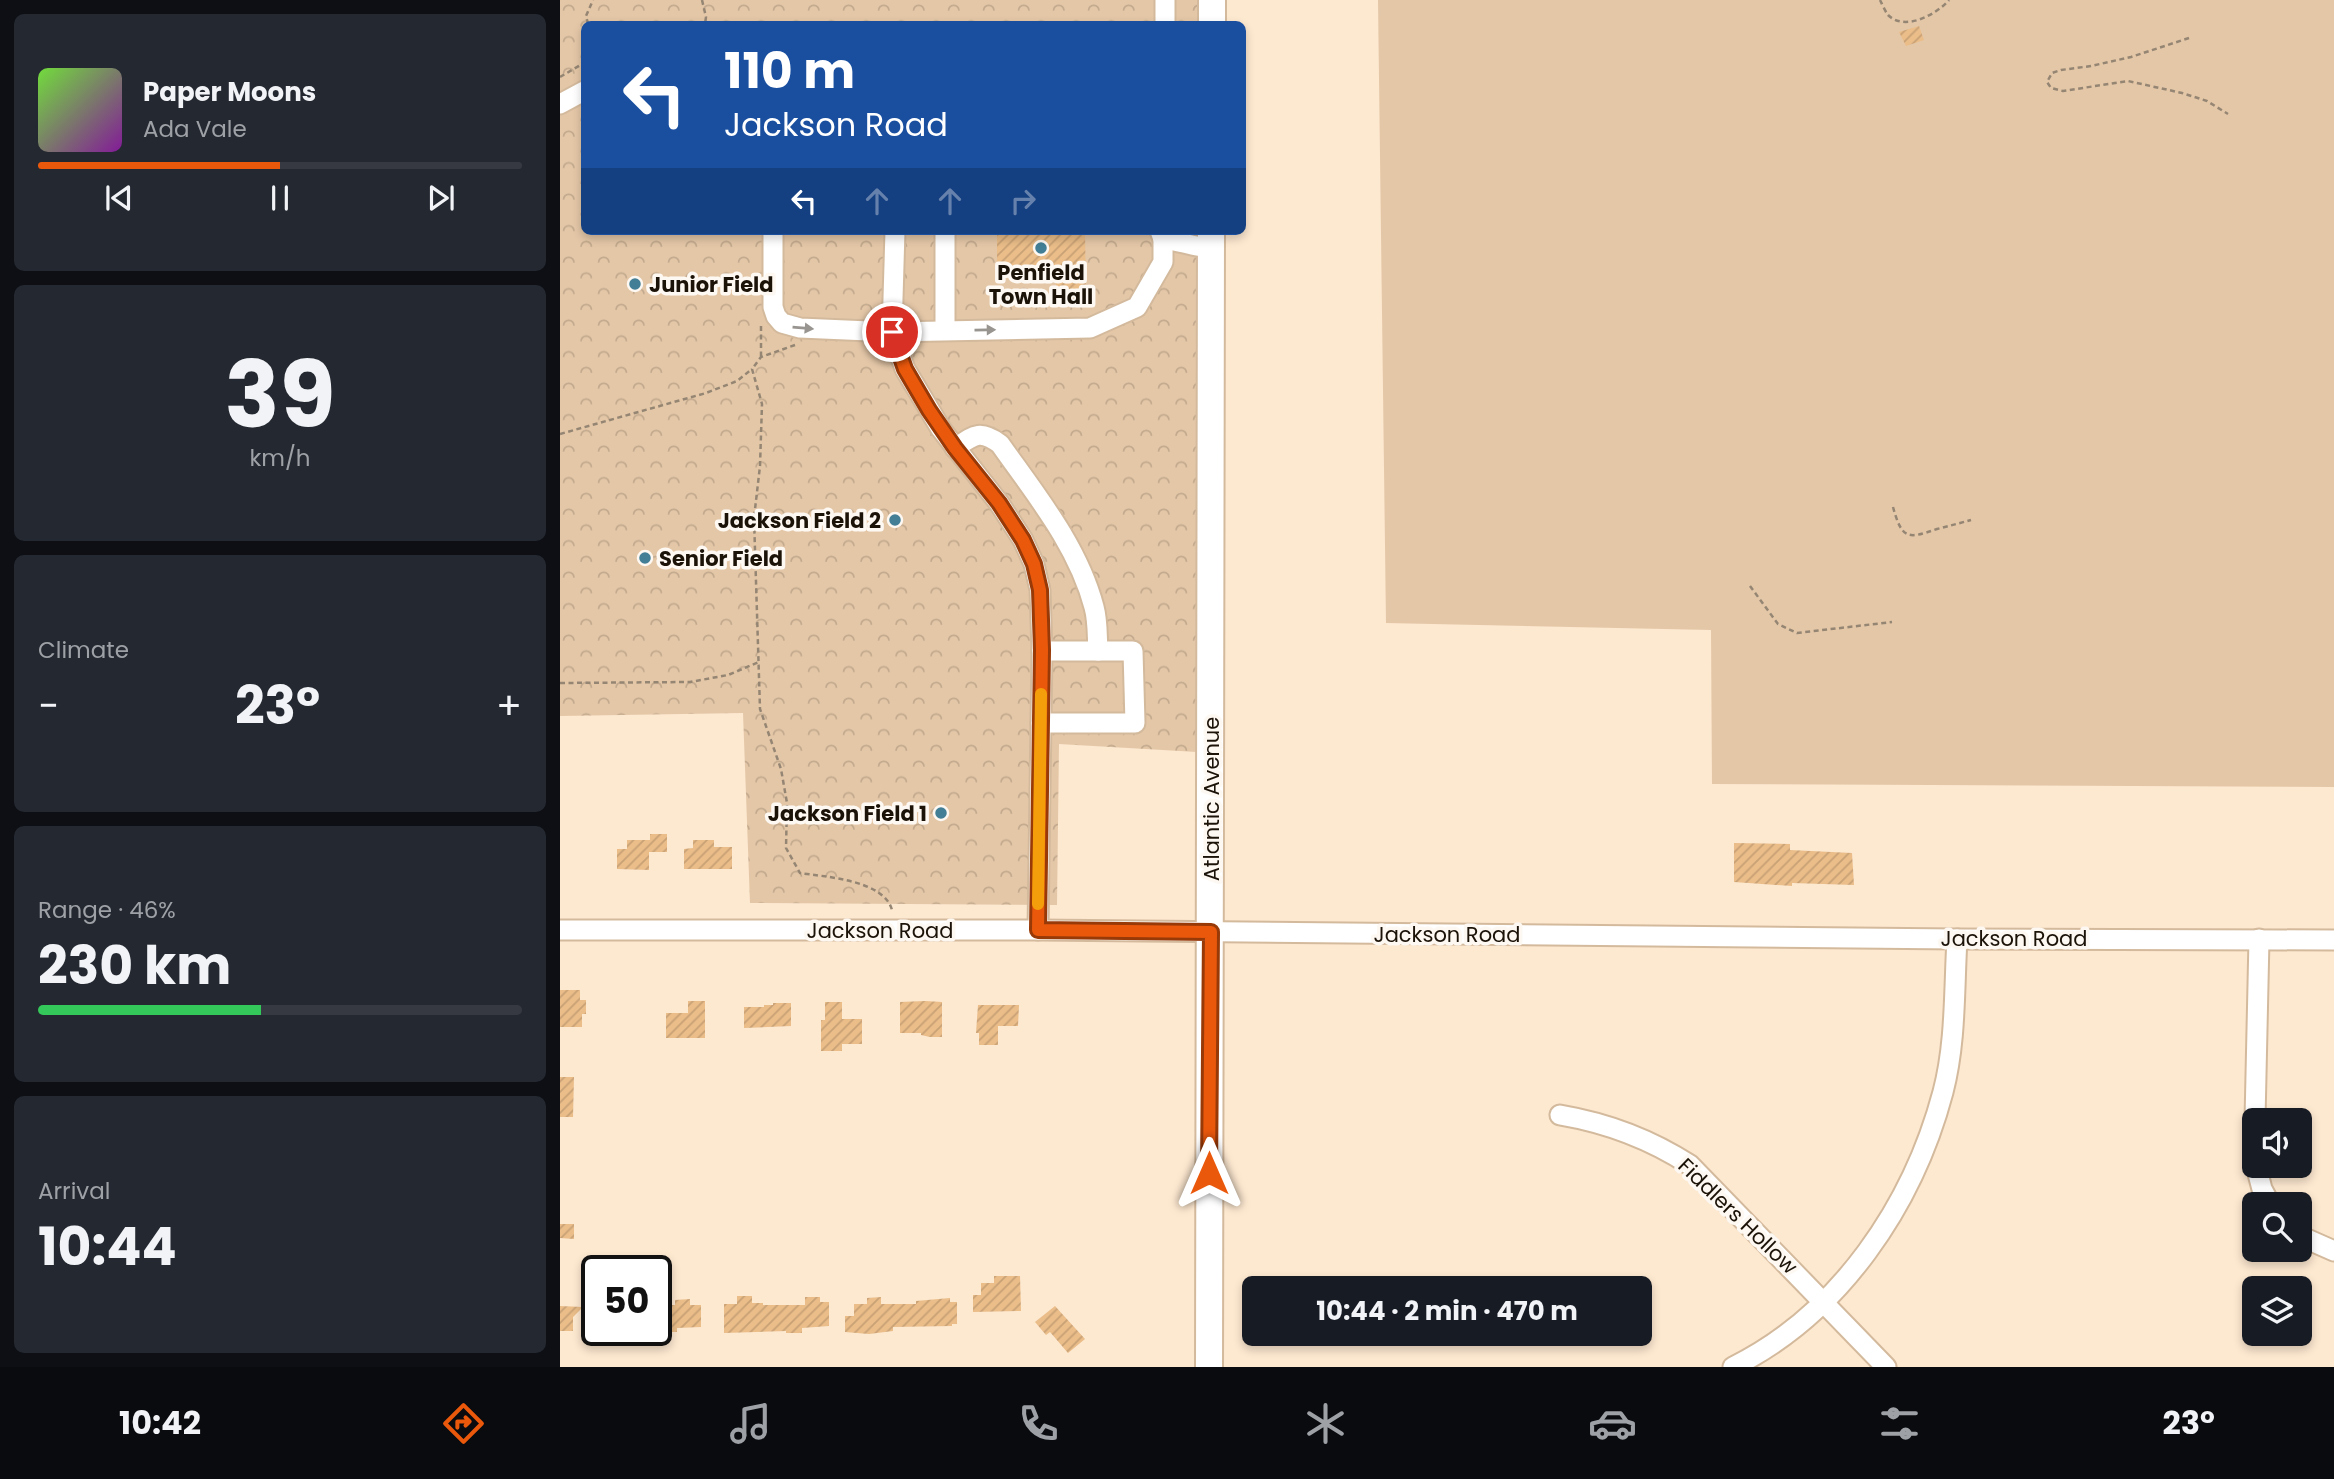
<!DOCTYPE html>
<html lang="en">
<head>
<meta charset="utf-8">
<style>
  body { margin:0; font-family:Poppins,sans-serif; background:#242831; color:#f1f3f6; height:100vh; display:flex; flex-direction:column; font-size:26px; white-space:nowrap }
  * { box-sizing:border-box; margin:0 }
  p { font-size:23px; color:#9ea1a6 }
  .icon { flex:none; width:38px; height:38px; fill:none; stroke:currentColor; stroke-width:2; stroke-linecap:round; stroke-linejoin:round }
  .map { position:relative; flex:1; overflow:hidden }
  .drawer { display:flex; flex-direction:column; gap:14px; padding:14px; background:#0d0f14; width:560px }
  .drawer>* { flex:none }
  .top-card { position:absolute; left:21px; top:21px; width:665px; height:214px; border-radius:10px; box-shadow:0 4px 10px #0003; background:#1a4fa0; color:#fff; overflow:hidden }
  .fabs { position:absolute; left:1682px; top:1108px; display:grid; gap:14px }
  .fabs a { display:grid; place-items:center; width:70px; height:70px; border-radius:10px; background:#171b24; box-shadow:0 4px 10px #0003; font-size:35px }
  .speed { position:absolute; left:21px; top:1255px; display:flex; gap:14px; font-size:35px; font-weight:700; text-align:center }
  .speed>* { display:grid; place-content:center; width:91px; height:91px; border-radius:50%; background:#171b24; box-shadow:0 4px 10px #0003; line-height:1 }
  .speed .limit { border:4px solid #111; border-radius:10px; background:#fff; color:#111 }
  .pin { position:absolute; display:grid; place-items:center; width:60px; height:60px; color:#fff; margin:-30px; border:4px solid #fff; border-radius:50%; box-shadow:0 2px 7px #0007 }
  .me { position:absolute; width:77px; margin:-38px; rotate:0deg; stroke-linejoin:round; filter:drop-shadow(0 0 5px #0008) }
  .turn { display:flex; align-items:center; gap:24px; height:147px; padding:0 28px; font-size:32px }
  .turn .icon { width:91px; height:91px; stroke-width:2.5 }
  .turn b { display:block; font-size:49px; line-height:60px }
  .lanes { display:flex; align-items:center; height:66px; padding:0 28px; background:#0003; justify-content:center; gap:35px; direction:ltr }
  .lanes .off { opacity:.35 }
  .big { font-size:52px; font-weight:700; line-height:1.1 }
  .drawer .card { flex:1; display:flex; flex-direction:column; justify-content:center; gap:10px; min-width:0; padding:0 24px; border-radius:10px; background:#242831 }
  .drawer .dial { align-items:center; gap:0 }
  .dial b { font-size:91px; line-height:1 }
  .song { display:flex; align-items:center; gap:21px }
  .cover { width:84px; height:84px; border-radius:10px; background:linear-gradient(135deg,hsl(100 70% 55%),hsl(290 70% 35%)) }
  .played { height:7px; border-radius:4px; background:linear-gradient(90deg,#ea580c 50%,#363941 50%) }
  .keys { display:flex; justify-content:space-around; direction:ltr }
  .heat { display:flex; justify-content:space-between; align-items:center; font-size:38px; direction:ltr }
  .charge { height:10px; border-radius:5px; background:linear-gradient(90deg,#34c759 46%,#363941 0) }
  .trip { position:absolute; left:682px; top:1276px; width:410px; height:70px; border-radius:10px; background:#171b24; box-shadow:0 4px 10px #0003; font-weight:700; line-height:70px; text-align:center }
  .tab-bar { display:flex; height:112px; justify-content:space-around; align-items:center; background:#090b0e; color:#9ea1a6 }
  .tab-bar .icon { width:49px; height:49px }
  .tab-bar .selected { color:#ea580c }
  .tab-bar b { font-size:32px; color:#f1f3f6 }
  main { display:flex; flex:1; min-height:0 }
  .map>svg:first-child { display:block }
  .grass { fill:#e4c7a7 }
  .forest { fill:url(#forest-crowns) }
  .building { fill:url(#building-hatch) }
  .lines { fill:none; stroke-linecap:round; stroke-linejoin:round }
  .minor-casing { stroke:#d4ba9d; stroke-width:23 }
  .major-casing { stroke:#d4ba9d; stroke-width:30 }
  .path { stroke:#958674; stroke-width:2.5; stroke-dasharray:5 3.5; stroke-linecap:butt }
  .minor { stroke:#fff; stroke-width:19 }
  .major { stroke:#fff; stroke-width:26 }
  .oneway { fill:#989490 }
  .route-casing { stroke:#983908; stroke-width:18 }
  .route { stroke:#ea580c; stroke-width:12 }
  .slow { stroke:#f59e0b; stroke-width:12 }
  .poi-dot { fill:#427e95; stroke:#fdf8f2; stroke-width:2.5 }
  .labels { text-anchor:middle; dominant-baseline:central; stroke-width:7; stroke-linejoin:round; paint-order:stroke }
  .poi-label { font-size:21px; font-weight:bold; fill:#1b1208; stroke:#fdf8f2; text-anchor:start }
  .street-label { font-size:21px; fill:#1b1208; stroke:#fdf8f2 }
</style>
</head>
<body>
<main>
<section class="drawer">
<div class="card">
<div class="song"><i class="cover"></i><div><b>Paper Moons</b><p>Ada Vale</p></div></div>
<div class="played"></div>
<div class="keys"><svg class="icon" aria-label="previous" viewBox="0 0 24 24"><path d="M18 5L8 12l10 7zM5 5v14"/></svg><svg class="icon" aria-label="pause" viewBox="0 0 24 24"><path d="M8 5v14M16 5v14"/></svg><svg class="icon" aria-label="next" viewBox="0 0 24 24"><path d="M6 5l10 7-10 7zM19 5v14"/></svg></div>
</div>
<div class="card dial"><b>39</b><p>km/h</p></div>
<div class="card"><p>Climate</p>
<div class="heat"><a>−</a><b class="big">23°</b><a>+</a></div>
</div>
<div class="card"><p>Range · 46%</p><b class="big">230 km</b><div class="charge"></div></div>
<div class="card"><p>Arrival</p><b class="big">10:44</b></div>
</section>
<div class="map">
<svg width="1774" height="1367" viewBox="0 0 1774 1367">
  <defs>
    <pattern id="forest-crowns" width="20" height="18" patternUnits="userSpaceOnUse" patternTransform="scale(1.75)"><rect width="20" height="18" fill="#e4c7a7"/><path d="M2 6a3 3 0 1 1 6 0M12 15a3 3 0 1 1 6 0" fill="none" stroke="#c3aa8e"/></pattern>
    <pattern id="building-hatch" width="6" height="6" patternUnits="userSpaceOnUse" patternTransform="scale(1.75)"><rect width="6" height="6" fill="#eabd89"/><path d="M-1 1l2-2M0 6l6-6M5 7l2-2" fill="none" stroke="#c8a175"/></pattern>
  </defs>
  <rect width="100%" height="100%" fill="#fde8d0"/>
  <polygon class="grass" points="818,0 1774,0 1774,787 1152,784 1151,630 826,623"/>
  <polygon class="forest" points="0,0 643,0 643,24 24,24 24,231 641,231 637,752 499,744 497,905 190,903 183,713 0,716"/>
  <g class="building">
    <polygon points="1359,26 1364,40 1346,46 1339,32"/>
    <polygon points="437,231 525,231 526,294 496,294 496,266 470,265 470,273 437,273"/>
    <polygon points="90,834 107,834 107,852 89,852 89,870 57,869 57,849 67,849 67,840 90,840"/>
    <polygon points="133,840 154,840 154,847 172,847 172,869 124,869 124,849 133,848"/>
    <polygon points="1174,843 1230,844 1230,850 1292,853 1294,885 1232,883 1232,886 1174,882"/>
    <polygon points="0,990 20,990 20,1000 26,1000 26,1014 22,1014 22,1027 0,1027"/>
    <polygon points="128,1001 145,1001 145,1038 106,1038 106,1013 128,1013"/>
    <polygon points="365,1001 382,1002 382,1037 370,1037 361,1035 361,1033 340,1033 340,1002"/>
    <polygon points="265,1002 282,1002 282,1019 302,1019 302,1044 282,1044 282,1051 261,1051 261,1020 265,1020"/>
    <polygon points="213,1003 231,1003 231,1026 184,1028 184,1007 204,1007 204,1005 213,1005"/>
    <polygon points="418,1005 459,1005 458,1026 438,1026 438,1045 419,1045 419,1033 416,1033"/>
    <polygon points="0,1077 14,1077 13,1117 0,1117"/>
    <polygon points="0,1224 14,1224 14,1239 0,1238"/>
    <polygon points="434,1276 460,1276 461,1311 413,1312 413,1295 421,1295 421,1283 434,1283"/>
    <polygon points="177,1296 192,1296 192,1303 203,1303 203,1305 245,1305 245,1297 260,1297 260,1302 269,1302 269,1326 242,1328 242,1333 226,1333 226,1331 164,1333 164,1304 177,1304"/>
    <polygon points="321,1297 321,1304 356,1304 356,1301 390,1298 390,1302 397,1302 397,1324 392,1324 392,1326 333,1327 333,1331 309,1334 285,1332 285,1316 294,1316 294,1304 307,1304 307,1298"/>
    <polygon points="130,1299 130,1305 141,1305 141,1327 117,1328 117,1332 100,1332 100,1305 115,1305 115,1300"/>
    <polygon points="0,1306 23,1307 13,1317 13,1331 0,1331"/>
    <polygon points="495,1306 525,1339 508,1353 490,1332 486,1335 475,1322"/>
  </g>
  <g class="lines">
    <defs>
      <g id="minor">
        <polyline points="605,24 605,0"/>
        <polyline points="0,104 24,91"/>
        <polyline points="213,231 213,307 216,316 222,323 240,328 332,332 530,328 577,307 603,262 603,231"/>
        <polyline points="335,231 332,332 345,369 381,429 439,503 463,540 474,564 480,590 482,651 478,930"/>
        <path d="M600,231l3,8c18,2 30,8 48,9"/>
        <polyline points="385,330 385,231"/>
        <path d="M395,448c19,-13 25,-19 45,-4 36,51 78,102 94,163 4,14 3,30 4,44"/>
        <polyline points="481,723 575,723 573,651 482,651"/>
        <polyline points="0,930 478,930 1397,939 1774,940"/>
        <path d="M1000,1115c47,8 90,24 130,50l196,202"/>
        <polyline points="1695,1120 1699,939"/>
        <polyline points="1696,1166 1702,1189 1710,1204"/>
        <polyline points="1740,1236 1774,1251"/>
        <path d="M1173,1367c107,-53 180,-162 210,-275 13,-49 11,-103 14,-153"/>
      </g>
      <g id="major">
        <polyline points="652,24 652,0"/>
        <polyline points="649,1367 651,231"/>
      </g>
    </defs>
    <use href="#minor" class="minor-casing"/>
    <use href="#major" class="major-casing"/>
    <g class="path">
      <polyline points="142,0 146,17 145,24"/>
      <path d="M1320,0c2,4 5,11 8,15 17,17 49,-1 61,-15"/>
      <polyline points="28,24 26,16 33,0"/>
      <polyline points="1629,38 1571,57 1531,66 1501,70 1492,73 1487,82 1491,88 1503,91 1568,81 1622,93 1647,101 1668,114"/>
      <polyline points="0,77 24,63"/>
      <polyline points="201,326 201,357"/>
      <path d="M235,345l-34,12 -9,12 10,35 -2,62 -6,52 6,191 21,60 6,34 -1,45 14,25c26,4 84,7 92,37"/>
      <polyline points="0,434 146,393 177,381 192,369"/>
      <path d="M1333,507c9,33 15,32 44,22 12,-3 23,-6 34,-9"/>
      <polyline points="1190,586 1218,624 1237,633 1332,622"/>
      <polyline points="0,683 130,682 168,675 199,662"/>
    </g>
    <use href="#minor" class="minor"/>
    <use href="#major" class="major"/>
  </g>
  <defs><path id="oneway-solid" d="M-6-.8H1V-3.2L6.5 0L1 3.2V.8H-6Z" transform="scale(1.75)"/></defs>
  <g class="oneway">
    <use href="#oneway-solid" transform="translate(243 328) rotate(5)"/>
    <use href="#oneway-solid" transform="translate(425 330) rotate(-1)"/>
  </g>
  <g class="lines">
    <defs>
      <polyline id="route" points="332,332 345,369 369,410 395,448 439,503 463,540 474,564 480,590 482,650 478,930 651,932 649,1173"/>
    </defs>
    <use href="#route" class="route-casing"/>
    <use href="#route" class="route"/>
    <polyline class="slow" points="478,904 481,694"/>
  </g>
  <g class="poi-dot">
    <circle cx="481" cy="248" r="7"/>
    <circle cx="75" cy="284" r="7"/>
    <circle cx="335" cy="520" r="7"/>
    <circle cx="85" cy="558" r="7"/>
    <circle cx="381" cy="813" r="7"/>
  </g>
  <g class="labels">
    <g class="poi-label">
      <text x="481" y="272" text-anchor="middle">Penfield<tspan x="481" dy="24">Town Hall</tspan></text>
      <text x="89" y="284">Junior Field</text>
      <text x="321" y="520" text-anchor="end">Jackson Field 2</text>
      <text x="99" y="558">Senior Field</text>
      <text x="367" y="813" text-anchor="end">Jackson Field 1</text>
    </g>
    <g class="street-label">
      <text transform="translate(651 799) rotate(-90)">Atlantic Avenue</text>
      <text x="320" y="930">Jackson Road</text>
      <text x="887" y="934">Jackson Road</text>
      <text x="1454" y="938">Jackson Road</text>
      <text transform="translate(1178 1216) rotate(44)">Fiddlers Hollow</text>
    </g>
  </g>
</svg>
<div class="fabs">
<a><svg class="icon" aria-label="sound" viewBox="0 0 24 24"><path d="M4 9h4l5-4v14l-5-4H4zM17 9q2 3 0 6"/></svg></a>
<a><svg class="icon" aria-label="search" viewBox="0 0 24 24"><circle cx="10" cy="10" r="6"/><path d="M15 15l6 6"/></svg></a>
<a><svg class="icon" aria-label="layers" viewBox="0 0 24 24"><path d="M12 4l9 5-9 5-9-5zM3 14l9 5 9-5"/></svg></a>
</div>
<div class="speed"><div class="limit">50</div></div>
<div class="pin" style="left:332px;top:332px;background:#d93025"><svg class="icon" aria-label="arrive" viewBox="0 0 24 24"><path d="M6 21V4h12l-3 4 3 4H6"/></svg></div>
<svg class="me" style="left:649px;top:1173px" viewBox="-20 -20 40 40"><path d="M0-17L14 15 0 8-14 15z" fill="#ea580c" stroke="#fff" stroke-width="4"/></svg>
<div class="trip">10:44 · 2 min · 470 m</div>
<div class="top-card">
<div class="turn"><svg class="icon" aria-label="left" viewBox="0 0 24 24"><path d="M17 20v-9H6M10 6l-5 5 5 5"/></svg><div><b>110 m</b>Jackson Road</div></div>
<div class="lanes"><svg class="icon" aria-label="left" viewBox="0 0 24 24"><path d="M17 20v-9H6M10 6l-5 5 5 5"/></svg><svg class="icon off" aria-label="ahead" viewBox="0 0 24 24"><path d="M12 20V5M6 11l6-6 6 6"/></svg><svg class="icon off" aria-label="ahead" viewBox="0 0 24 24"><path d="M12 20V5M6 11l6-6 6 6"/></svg><svg class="icon off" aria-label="right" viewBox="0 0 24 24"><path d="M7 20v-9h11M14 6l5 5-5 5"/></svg></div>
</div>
</div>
</main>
<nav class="tab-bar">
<b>10:42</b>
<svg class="icon selected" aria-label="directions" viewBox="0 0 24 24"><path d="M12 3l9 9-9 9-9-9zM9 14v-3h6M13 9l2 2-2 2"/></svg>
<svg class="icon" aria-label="music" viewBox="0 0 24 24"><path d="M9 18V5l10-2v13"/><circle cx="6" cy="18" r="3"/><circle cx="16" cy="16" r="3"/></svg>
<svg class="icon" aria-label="phone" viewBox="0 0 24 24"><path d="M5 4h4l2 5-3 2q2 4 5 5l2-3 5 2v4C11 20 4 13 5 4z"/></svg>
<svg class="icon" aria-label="climate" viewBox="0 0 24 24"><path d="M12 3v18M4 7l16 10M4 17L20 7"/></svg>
<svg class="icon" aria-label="car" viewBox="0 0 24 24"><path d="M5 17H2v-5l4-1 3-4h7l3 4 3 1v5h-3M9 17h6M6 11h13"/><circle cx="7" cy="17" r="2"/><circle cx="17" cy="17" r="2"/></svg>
<svg class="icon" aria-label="filters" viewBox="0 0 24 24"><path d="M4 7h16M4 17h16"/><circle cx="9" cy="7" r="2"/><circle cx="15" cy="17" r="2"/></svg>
<b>23°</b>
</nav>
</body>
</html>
